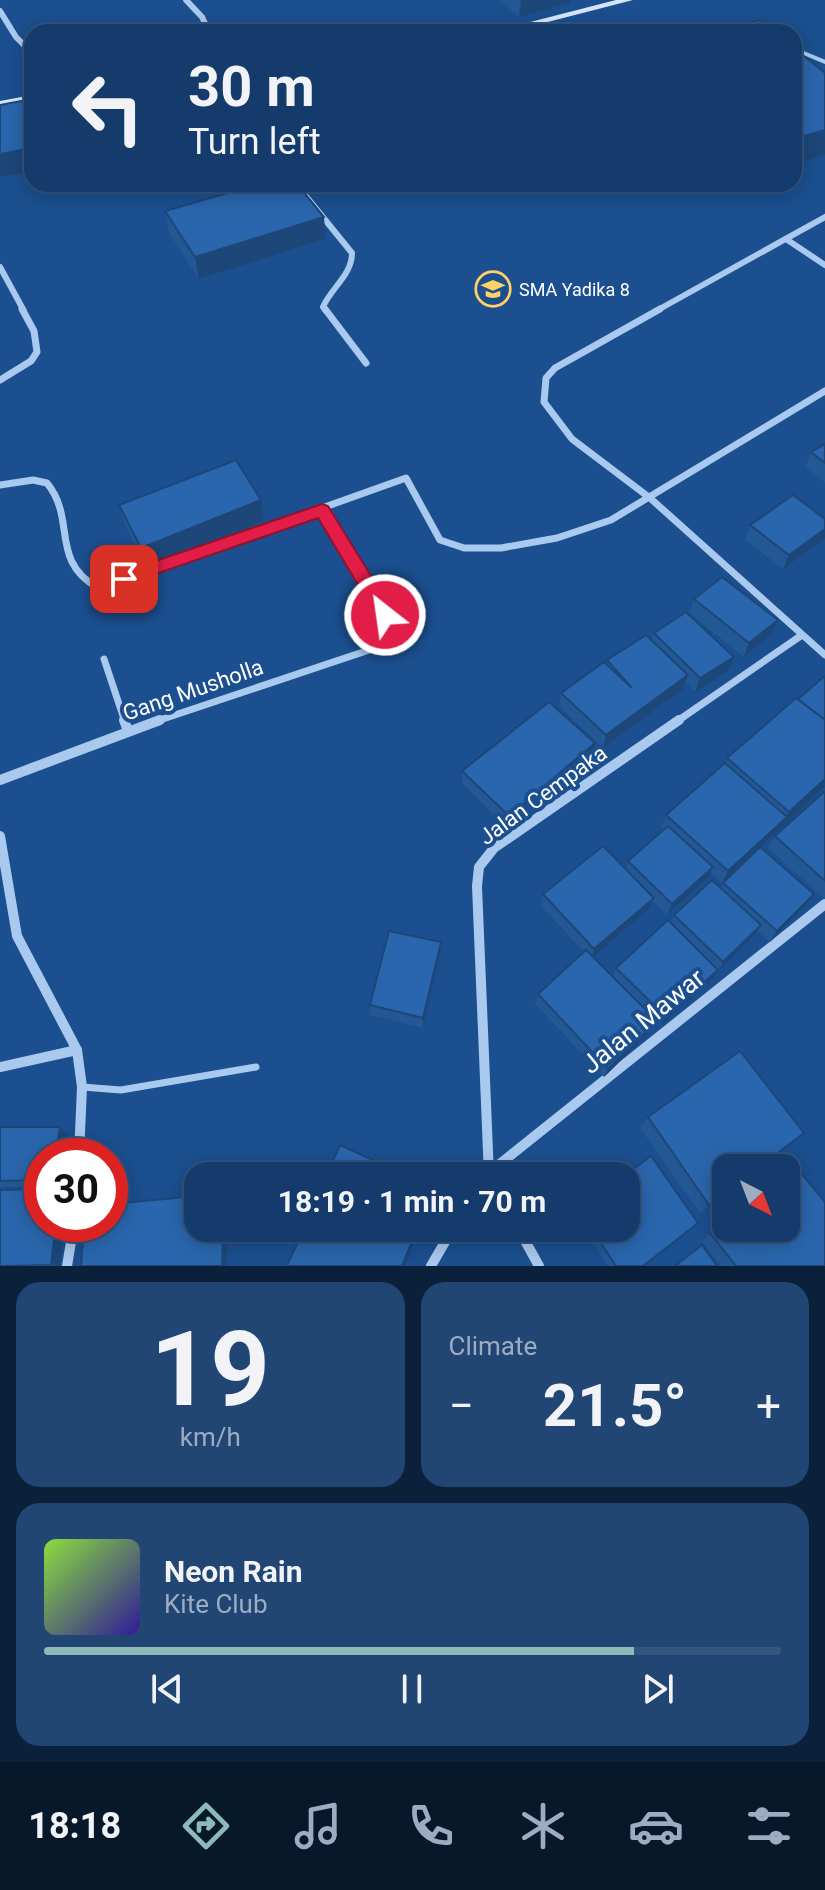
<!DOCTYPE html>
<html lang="en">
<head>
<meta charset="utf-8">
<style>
  body { margin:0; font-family:Roboto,sans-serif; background:#214673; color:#f1f3f6; height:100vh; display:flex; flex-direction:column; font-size:30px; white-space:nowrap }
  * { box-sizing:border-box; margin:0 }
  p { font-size:26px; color:#9dadc1 }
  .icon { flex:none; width:44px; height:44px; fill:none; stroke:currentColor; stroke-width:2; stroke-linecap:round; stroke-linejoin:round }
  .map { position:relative; height:1266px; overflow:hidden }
  .side { display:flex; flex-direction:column; gap:16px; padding:16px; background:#0b203b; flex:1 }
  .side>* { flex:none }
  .guide { position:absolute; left:24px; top:24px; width:778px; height:168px; border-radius:24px; box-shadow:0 4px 20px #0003,0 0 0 2px #33557e; background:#143b6b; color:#f1f3f6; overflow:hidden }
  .needle { width:52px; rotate:138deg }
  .buttons { position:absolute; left:712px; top:1154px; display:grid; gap:16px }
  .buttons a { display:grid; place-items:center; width:88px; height:88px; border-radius:16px; background:#143b6b; box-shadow:0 4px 20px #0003,0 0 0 2px #33557e; font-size:40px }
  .speed { position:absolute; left:24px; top:1138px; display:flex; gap:16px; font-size:40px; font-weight:700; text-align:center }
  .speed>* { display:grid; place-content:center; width:104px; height:104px; border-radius:50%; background:#143b6b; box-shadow:0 4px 20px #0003,0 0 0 2px #33557e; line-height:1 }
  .speed .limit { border:12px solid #d22; background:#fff; color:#111 }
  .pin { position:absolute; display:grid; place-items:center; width:68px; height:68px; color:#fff; margin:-34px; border-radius:16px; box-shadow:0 4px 12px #0006 }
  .me { position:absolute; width:88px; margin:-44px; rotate:330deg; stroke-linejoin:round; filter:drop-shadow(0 0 6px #0008) }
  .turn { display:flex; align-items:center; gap:28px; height:168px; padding:0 32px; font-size:36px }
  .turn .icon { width:104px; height:104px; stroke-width:2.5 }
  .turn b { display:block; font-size:56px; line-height:68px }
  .big { font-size:60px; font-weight:700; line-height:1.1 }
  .side .card { flex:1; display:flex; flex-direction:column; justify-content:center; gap:12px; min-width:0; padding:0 28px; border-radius:24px; background:#214673 }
  .side .dial { align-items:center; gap:0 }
  .dial b { font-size:104px; line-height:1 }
  .song { display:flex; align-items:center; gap:24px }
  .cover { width:96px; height:96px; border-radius:12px; background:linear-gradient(135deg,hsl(90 70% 55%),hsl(250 70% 35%)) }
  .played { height:8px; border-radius:4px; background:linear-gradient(90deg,#8bbbb9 80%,#33557e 80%) }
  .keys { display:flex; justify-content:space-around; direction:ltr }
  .heat { display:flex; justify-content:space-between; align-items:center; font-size:44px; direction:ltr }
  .side .tiles { flex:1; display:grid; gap:16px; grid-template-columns:1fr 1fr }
  .card:last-child { grid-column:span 2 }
  .trip { position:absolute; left:184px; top:1162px; width:456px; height:80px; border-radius:24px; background:#143b6b; box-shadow:0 4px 20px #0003,0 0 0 2px #33557e; font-weight:700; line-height:80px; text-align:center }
  .dock { display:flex; height:128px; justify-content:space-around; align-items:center; background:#08182b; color:#9dadc1 }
  .dock .icon { width:56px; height:56px }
  .dock .on { color:#8bbbb9 }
  .dock b { font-size:36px; color:#f1f3f6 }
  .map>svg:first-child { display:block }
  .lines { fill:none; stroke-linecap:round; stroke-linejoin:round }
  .lane-far1 { stroke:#a9c9ee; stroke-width:4 }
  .lane { stroke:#a9c9ee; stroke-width:7 }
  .street-far2 { stroke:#a9c9ee; stroke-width:6 }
  .street-far1 { stroke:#a9c9ee; stroke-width:7 }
  .street { stroke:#a9c9ee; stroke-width:10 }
  .secondary { fill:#d6e6fa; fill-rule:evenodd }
  .wall { fill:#245895 }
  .shaded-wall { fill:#1d4779 }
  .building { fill:#2a66ad; stroke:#1d4779; stroke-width:2 }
  .route { fill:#e11d48; stroke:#92132f; stroke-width:2 }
  .labels { text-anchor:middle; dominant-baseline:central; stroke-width:8; stroke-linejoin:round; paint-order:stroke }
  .far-poi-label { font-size:18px; fill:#fff; stroke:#1b4f8f; text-anchor:start }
  .street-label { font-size:22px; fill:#fff; stroke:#1b4f8f }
  .near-street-label { font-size:26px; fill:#fff; stroke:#1b4f8f }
</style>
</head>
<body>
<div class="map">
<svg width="825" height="1266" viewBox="0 0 825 1266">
  <rect width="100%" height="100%" fill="#1b4f8f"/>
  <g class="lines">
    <g class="lane-far1">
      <polyline points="697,32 730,27 753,32"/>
      <polyline points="794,49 825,62"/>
    </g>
    <polyline class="lane" points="82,1087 121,1090 256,1067"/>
    <g class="street-far2">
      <polyline points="186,0 202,17 209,32"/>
      <polyline points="0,11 16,37 32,53"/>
      <path d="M296,184l56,69c0,22 -21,35 -29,54l3,4"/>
      <polyline points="786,239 825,265"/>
      <polyline points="0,267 24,311"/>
      <polyline points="656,311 825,217"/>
    </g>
    <g class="street-far1">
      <polyline points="325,309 366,363"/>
      <polyline points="660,309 555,368 546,378 544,402 572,439 650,498 825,655"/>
      <polyline points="0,380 31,361 37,352 34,331 22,309"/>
      <path d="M0,485l33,-5 14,3c30,37 2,77 51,105l308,-110 34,62 24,8h37l56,-10 54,-18 214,-129"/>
      <polyline points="104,659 125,722"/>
      <polyline points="154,722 399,640 322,510"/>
      <polyline points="676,722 802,635"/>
    </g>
    <g class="street">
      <polyline points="124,720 128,731"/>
      <polyline points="0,780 160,720"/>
      <polyline points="0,836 17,936 77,1050"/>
      <polyline points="0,1067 77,1050 82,1087 79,1156"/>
      <polyline points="486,1175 825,904"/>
      <polyline points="489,1176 477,886 479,867 494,848 679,720"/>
      <polyline points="518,1228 539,1266"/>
      <polyline points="67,1266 74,1224"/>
      <polyline points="431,1266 453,1228"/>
    </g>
    <g class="secondary">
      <polygon points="616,0 633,0 509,32 492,32"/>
      <polygon points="32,95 32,101 0,107 0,101"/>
    </g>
  </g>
  <g class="wall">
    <polygon points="499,0 570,0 570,3 519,17"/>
    <polygon points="165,211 324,217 325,239 199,279 169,233"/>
    <polygon points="825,444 825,483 805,467 811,452"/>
    <polygon points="119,505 264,521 147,568 125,525"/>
    <polygon points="825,519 783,569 745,540 750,525"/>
    <polygon points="694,599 778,620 772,634 744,657 689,613"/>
    <polygon points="654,633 728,671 695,692 686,682 683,689 603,748 559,706 561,693 606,664 607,660 652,640"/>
    <polygon points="592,756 507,828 462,783 462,771"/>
    <polygon points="727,758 825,787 722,883 710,872 708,878 667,915 653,901 649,909 593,957 613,977 616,968 670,922 674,915 721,888 723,883 814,894 806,905 770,942 758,931 754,936 718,971 712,980 660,1026 656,1021 652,1030 604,1077 535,1004 538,994 584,952 541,906 543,894 625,869 628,861 664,829 661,827 666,815 725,763"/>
    <polygon points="825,793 825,899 768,848 775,836"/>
    <polygon points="440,953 423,1028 370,1015 370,1005"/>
    <polygon points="648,1117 804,1133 700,1213 640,1128"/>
    <polygon points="0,1127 60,1127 68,1134 42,1156 42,1187 0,1187"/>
    <polygon points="726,1220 726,1228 825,1266 721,1266 702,1241"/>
    <polygon points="583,1228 626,1228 644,1266 608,1266"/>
  </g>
  <g class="shaded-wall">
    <polygon points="521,0 570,0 570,3 519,17"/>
    <polygon points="825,130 825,155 794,164 794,139"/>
    <polygon points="32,148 32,171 0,177 0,154"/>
    <polygon points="324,217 325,239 199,279 195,257"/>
    <polygon points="261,500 264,521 147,568 141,548"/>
    <polygon points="825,529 825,538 783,569 789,555"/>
    <polygon points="778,620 772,634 744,657 749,643"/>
    <polygon points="734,657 728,671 695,692 700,678"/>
    <polygon points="688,675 683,689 603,748 606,735"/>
    <polygon points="595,743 592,756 507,828 509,816"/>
    <polygon points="825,779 825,787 722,883 728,871"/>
    <polygon points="713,867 708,878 667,915 672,904"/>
    <polygon points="814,894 806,905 770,942 777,931"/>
    <polygon points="654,898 649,909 591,959 594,949"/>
    <polygon points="761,925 754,936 718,971 712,980 660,1026 665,1016 718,971 723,962"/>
    <polygon points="441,942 440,953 423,1028 423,1018"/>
    <polygon points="657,1021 652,1030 604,1077 608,1069"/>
    <polygon points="60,1127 68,1134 64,1156 55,1156"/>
    <polygon points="56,1224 65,1224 60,1266 51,1265"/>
    <polygon points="211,1228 216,1228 216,1243 211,1238"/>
    <polygon points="417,1228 420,1228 405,1266 402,1266"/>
    <polygon points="223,1237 228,1242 226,1266 222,1266"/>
  </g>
  <g class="building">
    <polygon points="759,20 774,32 711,32"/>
    <polygon points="794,48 825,73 825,130 794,139"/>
    <polygon points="32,99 32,148 0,154 0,105"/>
    <polygon points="259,184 297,184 324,217 195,257 165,211"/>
    <polygon points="825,444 825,463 811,452"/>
    <polygon points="236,460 261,500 141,548 119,505"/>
    <polygon points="793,495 825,519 825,529 789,555 750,525"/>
    <polygon points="722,577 778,620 749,643 694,599"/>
    <polygon points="686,612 734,657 700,678 654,633"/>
    <polygon points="646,635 688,675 606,735 561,693 604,662 632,688 607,660"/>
    <polygon points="825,676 825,720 798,699"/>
    <polygon points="796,698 825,720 825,779 789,812 727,758"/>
    <polygon points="549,702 595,743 509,816 462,771"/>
    <polygon points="725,763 787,817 728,871 666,815"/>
    <polygon points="824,792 825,793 825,881 775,836"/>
    <polygon points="668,826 713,867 672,904 628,861"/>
    <polygon points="603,846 654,898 594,949 543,894"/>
    <polygon points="760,847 814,894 777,931 723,883"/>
    <polygon points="712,880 761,925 723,962 674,915"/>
    <polygon points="668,920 718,970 665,1016 616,968"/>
    <polygon points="389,931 441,942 423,1018 370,1005"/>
    <polygon points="586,950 657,1021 608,1069 538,994"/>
    <polygon points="740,1051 804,1133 758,1168 726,1168 726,1192 709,1205 648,1117"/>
    <polygon points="0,1127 60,1127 55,1156 42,1156 42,1180 0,1181"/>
    <polygon points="340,1145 408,1176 326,1176"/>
    <polygon points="651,1156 698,1223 643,1266 616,1266 591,1228 626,1228 626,1176 624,1176"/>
    <polygon points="792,1162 825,1202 825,1266 736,1266 711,1234 726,1220 726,1228 786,1228 786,1168 785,1168"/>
    <polygon points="42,1189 42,1224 56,1224 51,1265 0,1266 0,1190"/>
    <polygon points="198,1196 198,1228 211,1228 211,1238 223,1237 222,1266 81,1266 84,1224 110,1224 110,1204"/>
    <polygon points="304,1228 417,1228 402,1266 287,1266"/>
    <polygon points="702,1245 717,1266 675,1266"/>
  </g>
  <polygon class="route" points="322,504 328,506 392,610 394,615 392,620 379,620 318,518 124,585 115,579 118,574"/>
  <defs>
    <symbol id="school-ring" viewBox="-11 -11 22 22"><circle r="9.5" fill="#1b4f8f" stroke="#ffd166" stroke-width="1.5"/><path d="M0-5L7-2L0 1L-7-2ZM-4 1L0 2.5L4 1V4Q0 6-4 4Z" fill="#ffd166"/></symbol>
  </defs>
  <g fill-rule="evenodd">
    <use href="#school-ring" x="473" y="269" width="40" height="40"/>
  </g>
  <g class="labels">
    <g class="far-poi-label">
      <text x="519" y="289">SMA Yadika 8</text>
    </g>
    <g class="street-label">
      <text transform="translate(193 690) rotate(-19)">Gang Musholla</text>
      <text transform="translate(543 795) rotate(-36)">Jalan Cempaka</text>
    </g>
    <g class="near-street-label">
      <text transform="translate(643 1021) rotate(-39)">Jalan Mawar</text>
    </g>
  </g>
</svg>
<div class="buttons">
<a><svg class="needle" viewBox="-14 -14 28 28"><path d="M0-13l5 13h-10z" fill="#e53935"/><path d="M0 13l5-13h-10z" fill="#9dadc1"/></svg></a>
</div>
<div class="speed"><div class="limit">30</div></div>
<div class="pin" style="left:124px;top:579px;background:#d93025"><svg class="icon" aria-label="arrive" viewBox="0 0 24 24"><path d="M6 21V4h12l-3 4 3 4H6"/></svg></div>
<svg class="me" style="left:385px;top:615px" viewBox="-20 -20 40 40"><circle r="17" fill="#e11d48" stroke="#fff" stroke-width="3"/><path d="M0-11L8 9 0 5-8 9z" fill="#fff"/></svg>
<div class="trip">18:19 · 1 min · 70 m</div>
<div class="guide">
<div class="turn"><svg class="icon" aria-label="left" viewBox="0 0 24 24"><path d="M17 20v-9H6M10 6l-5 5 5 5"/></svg><div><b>30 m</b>Turn left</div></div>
</div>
</div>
<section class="side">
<div class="tiles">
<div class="card dial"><b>19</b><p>km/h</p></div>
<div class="card"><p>Climate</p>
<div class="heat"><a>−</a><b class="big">21.5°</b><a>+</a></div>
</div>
<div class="card">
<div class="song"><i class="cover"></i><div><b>Neon Rain</b><p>Kite Club</p></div></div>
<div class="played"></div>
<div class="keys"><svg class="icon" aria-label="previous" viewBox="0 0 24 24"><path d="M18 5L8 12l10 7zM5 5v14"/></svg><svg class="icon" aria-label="pause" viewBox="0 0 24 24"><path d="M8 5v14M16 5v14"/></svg><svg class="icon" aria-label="next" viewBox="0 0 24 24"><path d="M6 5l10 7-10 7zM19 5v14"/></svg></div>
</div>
</div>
</section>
<nav class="dock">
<b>18:18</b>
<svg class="icon on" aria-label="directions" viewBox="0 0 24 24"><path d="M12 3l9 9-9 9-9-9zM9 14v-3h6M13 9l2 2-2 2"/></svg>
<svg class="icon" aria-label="music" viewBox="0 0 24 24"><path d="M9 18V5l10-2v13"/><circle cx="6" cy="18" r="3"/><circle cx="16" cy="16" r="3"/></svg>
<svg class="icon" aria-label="phone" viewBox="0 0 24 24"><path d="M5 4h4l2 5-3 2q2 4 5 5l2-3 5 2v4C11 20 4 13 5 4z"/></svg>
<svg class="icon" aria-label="climate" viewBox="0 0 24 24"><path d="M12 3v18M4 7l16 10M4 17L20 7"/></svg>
<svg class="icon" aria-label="car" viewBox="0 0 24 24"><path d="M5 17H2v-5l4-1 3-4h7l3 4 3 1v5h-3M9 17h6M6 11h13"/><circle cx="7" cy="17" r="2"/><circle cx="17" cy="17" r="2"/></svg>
<svg class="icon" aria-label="filters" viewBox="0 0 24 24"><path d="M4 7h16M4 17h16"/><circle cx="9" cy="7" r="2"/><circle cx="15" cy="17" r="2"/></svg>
</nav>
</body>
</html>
